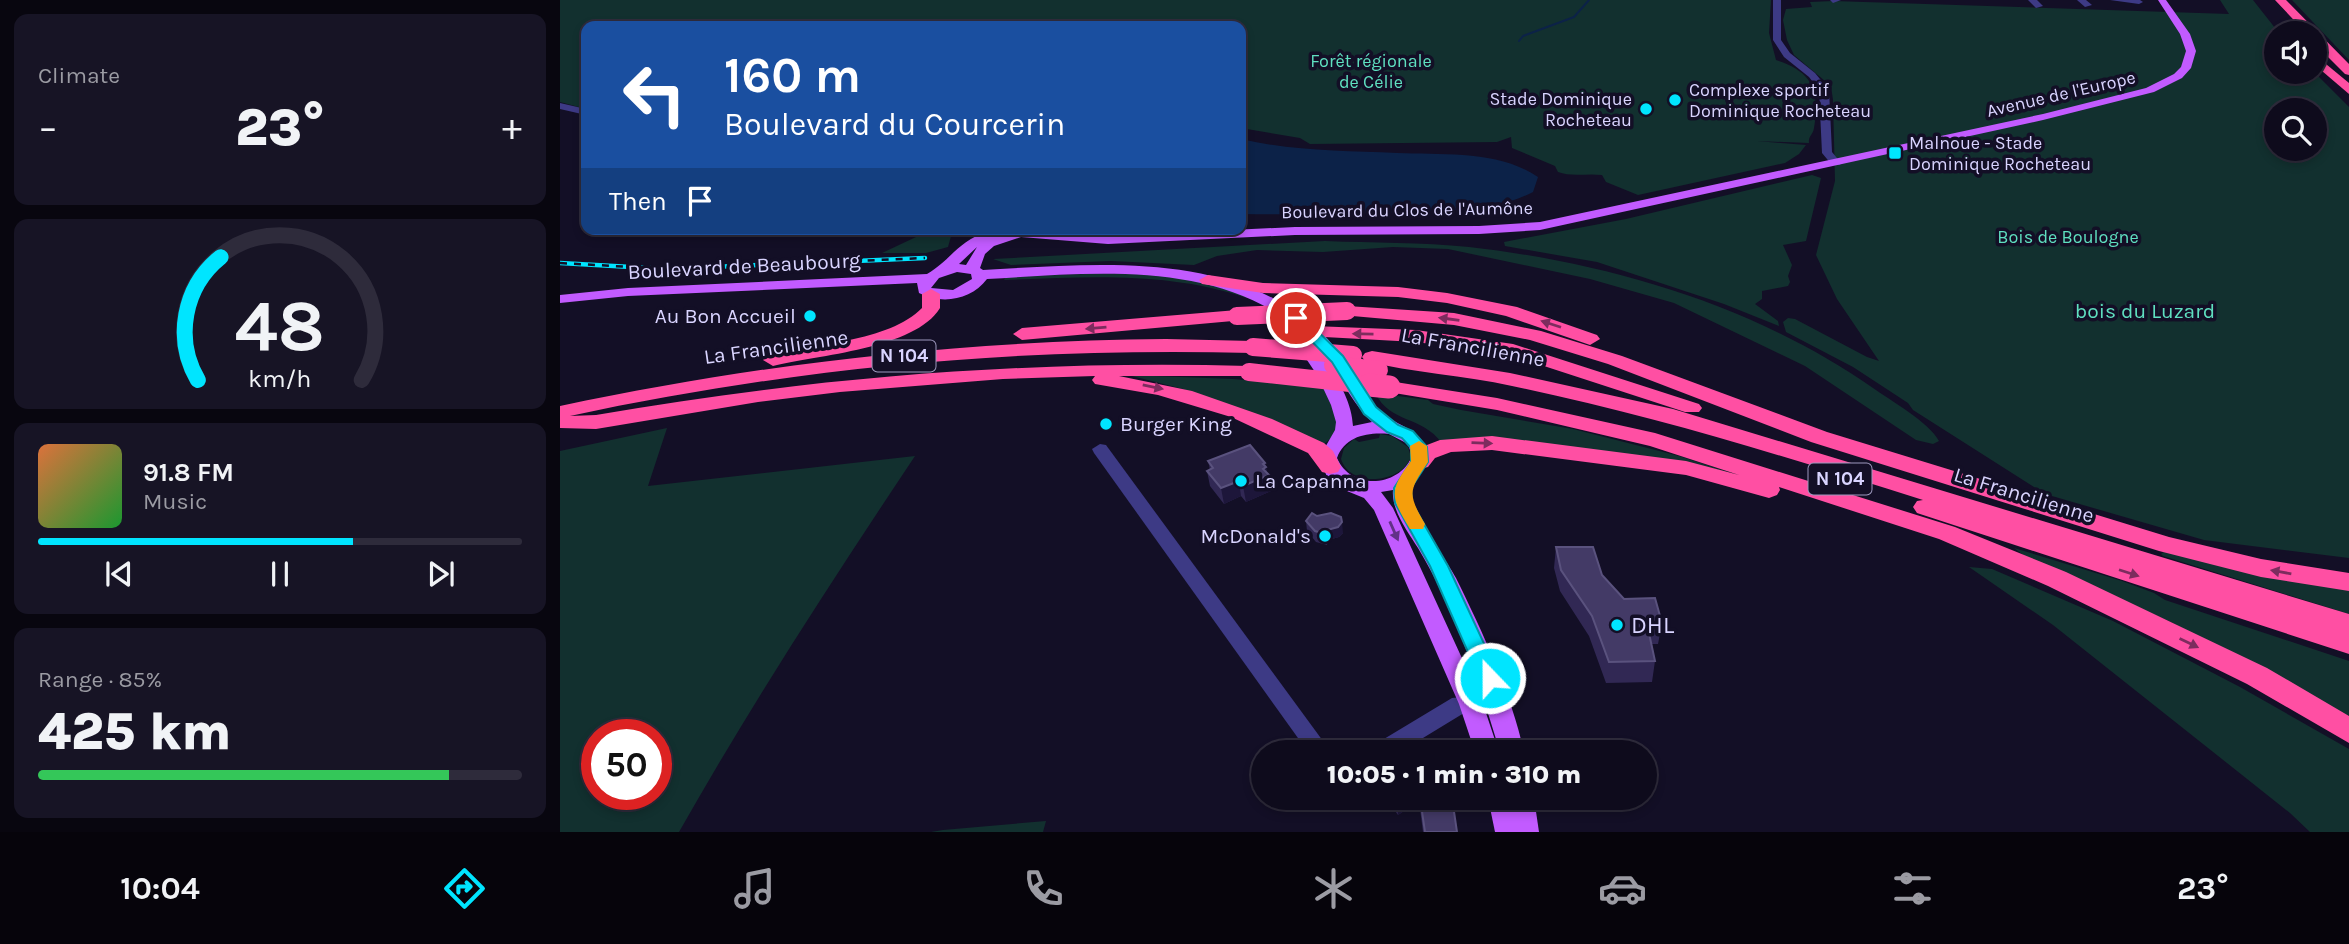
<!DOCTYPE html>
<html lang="en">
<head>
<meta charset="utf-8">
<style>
  body { margin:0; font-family:Karla,sans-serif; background:#171425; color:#f1f3f6; height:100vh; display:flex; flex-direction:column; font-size:26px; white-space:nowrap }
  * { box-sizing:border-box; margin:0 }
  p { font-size:23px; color:#9b9ba3 }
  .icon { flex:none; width:38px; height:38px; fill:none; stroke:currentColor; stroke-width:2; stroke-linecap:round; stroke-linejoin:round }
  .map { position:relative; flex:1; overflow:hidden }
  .sheet { display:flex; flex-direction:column; gap:14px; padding:14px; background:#08060f; width:560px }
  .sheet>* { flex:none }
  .banner { position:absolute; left:21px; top:21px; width:665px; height:214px; border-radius:14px; box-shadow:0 4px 10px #0003,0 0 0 2px #2e2b3b; background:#1a4fa0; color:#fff; overflow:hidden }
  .controls { position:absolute; left:1704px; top:21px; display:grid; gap:14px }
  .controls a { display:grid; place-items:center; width:63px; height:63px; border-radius:50%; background:#0e0b1c; box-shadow:0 4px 10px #0003,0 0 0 2px #2e2b3b; font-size:35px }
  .speed { position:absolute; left:21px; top:719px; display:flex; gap:14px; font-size:35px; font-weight:700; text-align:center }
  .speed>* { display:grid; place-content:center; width:91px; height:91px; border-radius:50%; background:#0e0b1c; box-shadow:0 4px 10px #0003,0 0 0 2px #2e2b3b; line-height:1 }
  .speed .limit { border:10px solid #d22; background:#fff; color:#111 }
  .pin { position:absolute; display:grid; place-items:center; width:60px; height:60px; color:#fff; margin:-30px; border:4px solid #fff; border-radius:50%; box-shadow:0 2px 7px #0007 }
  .me { position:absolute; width:77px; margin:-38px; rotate:338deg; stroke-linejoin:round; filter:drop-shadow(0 0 5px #0008) }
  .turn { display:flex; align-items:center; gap:24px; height:147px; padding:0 28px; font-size:32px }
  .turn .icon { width:91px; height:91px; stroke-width:2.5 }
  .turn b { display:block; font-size:49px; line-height:60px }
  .then { display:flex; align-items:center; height:66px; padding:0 28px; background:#0003; gap:14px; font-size:26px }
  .big { font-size:52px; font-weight:800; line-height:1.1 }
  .sheet .card { flex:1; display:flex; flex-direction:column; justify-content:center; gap:10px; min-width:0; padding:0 24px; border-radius:14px; background:#171425 }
  .sheet .dial { align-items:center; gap:0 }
  .dial svg { height:182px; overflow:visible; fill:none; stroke:#2e2b3b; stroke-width:7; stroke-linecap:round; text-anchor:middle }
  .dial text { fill:#f1f3f6; stroke:none }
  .song { display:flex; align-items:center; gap:21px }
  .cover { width:84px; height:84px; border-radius:10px; background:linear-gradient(135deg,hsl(20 70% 55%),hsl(130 70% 35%)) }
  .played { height:7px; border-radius:4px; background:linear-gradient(90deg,#00e5ff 65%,#2e2b3b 65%) }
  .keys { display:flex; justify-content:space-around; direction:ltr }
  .heat { display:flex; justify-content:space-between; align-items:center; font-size:38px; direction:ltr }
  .charge { height:10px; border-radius:5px; background:linear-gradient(90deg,#34c759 85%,#2e2b3b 0) }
  .trip { position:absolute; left:691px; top:740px; width:406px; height:70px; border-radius:35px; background:#0e0b1c; box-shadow:0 4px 10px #0003,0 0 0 2px #2e2b3b; font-weight:800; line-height:70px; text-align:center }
  .menu { display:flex; height:112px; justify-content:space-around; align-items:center; background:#06040b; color:#9b9ba3 }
  .menu .icon { width:49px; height:49px }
  .menu .selected { color:#00e5ff }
  .menu b { font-size:32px; color:#f1f3f6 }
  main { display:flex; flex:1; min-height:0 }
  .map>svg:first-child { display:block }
  .green { fill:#12302f; fill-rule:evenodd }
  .water { fill:#0c2248 }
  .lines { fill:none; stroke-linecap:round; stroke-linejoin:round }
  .stream { stroke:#0c2248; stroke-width:2 }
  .minor { fill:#3d3a85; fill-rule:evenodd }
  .major { fill:#c25bff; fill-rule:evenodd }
  .highway { fill:#ff4fa3; fill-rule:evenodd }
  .rail-casing { stroke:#00e5ff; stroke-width:4.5 }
  .rail { stroke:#130f26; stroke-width:2.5; stroke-dasharray:7; stroke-linecap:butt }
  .highway-bridge-far1 { stroke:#ff4fa3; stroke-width:18 }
  .highway-bridge { stroke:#ff4fa3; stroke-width:23 }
  .wall { fill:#312854 }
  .shaded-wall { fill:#1d163a }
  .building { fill:#433a66; stroke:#5a527e; stroke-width:2 }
  .oneway { fill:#7d2c5e }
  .oneway2 { fill:#623188 }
  .route { fill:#00e5ff; stroke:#0095a6; stroke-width:2 }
  .slow { fill:#f59e0b }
  .poi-dot { fill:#00e5ff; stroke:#130f26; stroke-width:2.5 }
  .labels { text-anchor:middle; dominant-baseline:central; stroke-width:7; stroke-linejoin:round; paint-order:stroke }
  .far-park-label { font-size:18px; fill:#5fe0c0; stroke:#130f26 }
  .far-poi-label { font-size:18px; fill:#d9d4ff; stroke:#130f26; text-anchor:start }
  .far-street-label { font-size:18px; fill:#d9d4ff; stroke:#130f26 }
  .shield { fill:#130f26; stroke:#9e99be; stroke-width:2 }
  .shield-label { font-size:19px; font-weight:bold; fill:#d9d4ff }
  .street-label { font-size:21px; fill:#d9d4ff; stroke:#130f26 }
  .park-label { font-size:21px; fill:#5fe0c0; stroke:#130f26 }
  .poi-label { font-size:21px; fill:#d9d4ff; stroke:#130f26; text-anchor:end }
  .near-poi-label { font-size:24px; fill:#d9d4ff; stroke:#130f26; text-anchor:start }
</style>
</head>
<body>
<main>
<section class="sheet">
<div class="card"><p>Climate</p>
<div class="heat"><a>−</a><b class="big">23°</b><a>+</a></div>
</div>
<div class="card dial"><svg viewBox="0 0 100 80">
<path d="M14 69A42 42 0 1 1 86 69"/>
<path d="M14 69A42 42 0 0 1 24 15" stroke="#00e5ff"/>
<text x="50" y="56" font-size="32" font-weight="700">48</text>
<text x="50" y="72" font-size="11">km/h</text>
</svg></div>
<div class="card">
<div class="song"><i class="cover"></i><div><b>91.8 FM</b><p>Music</p></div></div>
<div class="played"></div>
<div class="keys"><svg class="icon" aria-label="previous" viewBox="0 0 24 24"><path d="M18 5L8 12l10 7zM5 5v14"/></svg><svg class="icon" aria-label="pause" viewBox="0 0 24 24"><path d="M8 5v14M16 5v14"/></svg><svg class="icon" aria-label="next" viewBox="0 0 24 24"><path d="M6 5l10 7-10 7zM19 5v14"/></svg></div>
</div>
<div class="card"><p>Range · 85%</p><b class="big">425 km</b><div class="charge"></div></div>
</section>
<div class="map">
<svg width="1789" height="832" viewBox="0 0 1789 832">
  <rect width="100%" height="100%" fill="#130f26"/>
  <g class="green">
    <path d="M0,0h1211l-2,33 7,27c38,12 44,32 38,68 -1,7 -6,8 -5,15l-52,-2 49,4 -7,9 -14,9 -147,32 -32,-13 -4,-7c-14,-2 -31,2 -44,-3l-3,-6 -43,-18 -1,-11 -14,5 -187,2 -10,-6 -59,-10v-102h-655v83l-26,-7z"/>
    <path d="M1660,0h33l26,33 -2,39h37l35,35v451l-145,-18 -159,-46 -132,-84 -5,-7 -55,-36 -67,-35 -3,-10 5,-4 7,1 72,38 12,4 -42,-62 -21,-44 19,-74 -2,-81 -2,-14 -37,-31 -7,-15 -4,-20 3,-11 26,-2 -2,-5 23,-1 396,13zM1717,110h38v39h-38z"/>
    <polygon points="1732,0 1789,0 1789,60"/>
    <polygon points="1252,175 1261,178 1246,241 1223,245 1232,265 1228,276 1230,282 1228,286 1202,291 1202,299 1195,304 1218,321 1219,326 1164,304 1037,262 945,246 944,242 1066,219"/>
    <polygon points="373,229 393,229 388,247 366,253 322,253"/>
    <path d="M765,241c48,2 96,1 144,6 141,16 287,59 404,141 18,13 56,34 66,53l-6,3 -17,-4 -111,-74 -131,-63 -84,-24 -142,-30 -55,-2 -70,5 -66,-2 -40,6 -23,9 -83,-4 -100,4 -18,-6z"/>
    <path d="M525,274c43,-1 128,-2 162,24 -80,-27 -160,-21 -243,-18l2,-3z"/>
    <path d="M568,375l105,4 91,8c10,23 23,40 0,57l-141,-55z"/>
    <path d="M815,393l53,7 5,4 28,6 112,19 106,27 65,21 -302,-34c-21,-28 -51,-19 -67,-50z"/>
    <path d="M107,428l-19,58 267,-30c-82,123 -163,247 -236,376h-119v-381zM37,735h59v59h-59z"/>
    <path d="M820,434l12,2 16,11 3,10c-10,27 -61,31 -70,2l3,-11 10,-9 5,3 20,-4z"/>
    <polygon points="1454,548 1562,581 1594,593 1605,600 1789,661 1789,719 1613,623 1466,557"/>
    <polygon points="1605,551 1789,590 1789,614 1603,556 1601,554"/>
    <polygon points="1409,567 1432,569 1553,621 1680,687 1789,749 1789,832 1750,832 1730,813 1493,625"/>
    <polygon points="486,821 483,832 371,832 383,830"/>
  </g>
  <path class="water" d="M681,139c51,12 103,12 156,14 47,2 101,-3 141,24l-5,15c-40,20 -82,18 -126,20 -55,2 -111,3 -166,2z"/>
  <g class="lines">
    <polyline class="stream" points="959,41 963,36 1014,17 1029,0"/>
    <g class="minor">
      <polygon points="1213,0 1221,0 1221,40 1230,53 1255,73 1269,90 1272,152 1281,163 1280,165 1272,165 1262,153 1259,90 1249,77 1224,57 1213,40"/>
      <polygon points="1270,0 1281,0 1273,3"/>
      <polygon points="1468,0 1477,0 1483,6 1476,8"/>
      <polygon points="1517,0 1526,0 1532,5 1525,7"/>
      <polygon points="1550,0 1580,0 1583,2 1579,4"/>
      <polygon points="0,103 26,109 26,115 0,109"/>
      <path d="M433,229h23l-7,10c-8,2 -11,-3 -16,-10z"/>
      <polygon points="540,444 546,445 771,752 748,752 534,453 532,449"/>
      <polygon points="939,693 947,696 950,702 947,708 904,713 840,752 811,752 814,745 892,698"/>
    </g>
    <g class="major">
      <path d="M1598,0h8l24,34 6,17 -5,17 -9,10 -28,14 -111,28 -503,110 -61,4 -184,1 -187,9 -87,-7 -27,9 -9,8 -5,14 3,2c112,-6 248,-21 337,61 23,22 35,49 54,73 21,26 43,18 57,52 -5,12 -19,25 -19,37 -1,23 33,64 44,85 27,55 55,115 68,174h-24c-21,-70 -44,-141 -82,-204 -10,-16 -27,-38 -25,-58l-12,2 12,16 90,196 16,48h-24l-16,-48 -85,-194 -10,-12 -22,-9 -14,-10 -9,-21 16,-28 1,-8 -5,-17 -14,-30 -16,-24 -38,-34 -3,-3 3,-3h10c33,22 79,74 80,115l19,-4c-26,-25 -37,-60 -64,-85 -85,-79 -213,-64 -321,-58 -16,21 -45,26 -68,14l-2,-10 -289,13 -68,7v-8l68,-7 299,-14c24,-14 32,-34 60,-42l6,3 25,-6 90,7 187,-9 184,-1 61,-4 503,-108 103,-26 28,-14 7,-7 5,-16 -6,-17zM417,247l-11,18 -7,-1zM397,272l14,2 1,5 -19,11 -22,-2 8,-10zM829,434l19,10 4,12c-12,31 -61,35 -75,2 8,-22 31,-26 52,-24z"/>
      <polygon points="928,798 974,798 979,832 935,832"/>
    </g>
    <g class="highway">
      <polygon points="1715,0 1726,0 1789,64 1789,75 1785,74 1755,44 1755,33 1746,33"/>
      <polygon points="1755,55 1789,83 1789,94 1755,65"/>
      <polygon points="648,275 703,283 838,287 887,293 957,307 1037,335 1040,339 1030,345 946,316 887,303 838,297 703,293 642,284 639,280"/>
      <path d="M371,289l9,5v14c-25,41 -123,47 -167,58l-10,-6 3,-4c45,-12 123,-14 156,-48v-14z"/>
      <polygon points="787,306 894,313 981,331 1062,356 1267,432 1609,537 1701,559 1789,573 1789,591 1701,577 1599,551 1251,442 1048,364 970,340 894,325 781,315 778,311"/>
      <polygon points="677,310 684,312 686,316 684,320 462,340 453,334 462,328"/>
      <polygon points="753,326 856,330 953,344 1139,404 1142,408 1139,412 1125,412 950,355 856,342 746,336 744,332 746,328"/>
      <path d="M606,339l87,2 10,6 -10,6c-235,-6 -454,14 -683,63l26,-1c220,-38 430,-55 653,-49l7,2 3,4 -3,4h-137l73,15 80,28 52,24 9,8 8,16 -3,5 -8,2 -8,-2 -14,-19 -77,-36 -73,-22 -63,-11 -3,-4 3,-4 -92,3 -163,13 -82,10 -162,27 -36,-1v-22c205,-43 396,-65 606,-67z"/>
      <path d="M812,351l138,22 163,36 676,205v40l-432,-141 -4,-6 4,-6 6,-1c-136,-43 -271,-85 -411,-114 -48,-11 -99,-13 -147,-25l-3,-4 3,-4z"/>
      <polygon points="829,381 937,398 1095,433 1395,527 1506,572 1707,668 1789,716 1789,743 1687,684 1488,586 1379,539 1219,487 1220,490 1217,495 1209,498 1126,475 932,450 891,452 875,458 868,467 860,469 852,467 849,462 859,448 880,440 932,436 1126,461 1179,475 1090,446 937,410 822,391 819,387 822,383"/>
    </g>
    <defs>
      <polyline id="rail" points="0,263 107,269 365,258"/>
    </defs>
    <use href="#rail" class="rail-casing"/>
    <use href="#rail" class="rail"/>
    <g class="highway-bridge-far1">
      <polyline points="677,316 787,311"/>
      <polyline points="693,347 793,355"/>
      <polyline points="773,365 819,370"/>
      <polyline points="689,372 826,387"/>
    </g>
    <polyline class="highway-bridge" points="809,385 829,387"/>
  </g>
  <g class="wall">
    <polygon points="648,461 705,463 711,491 686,502 681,496 664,504 650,486 647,471 650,470"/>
    <polygon points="746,521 783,533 779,537 768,540 767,545 756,542 747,531"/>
    <polygon points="996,547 1042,575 1064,599 1102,623 1098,644 1092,644 1095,661 1092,682 1046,683 1029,636 1000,591 994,568"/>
    <polygon points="826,798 892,798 897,832 863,832 859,801 838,815"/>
  </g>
  <g class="shaded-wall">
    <polygon points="705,463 707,476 709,475 711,491 686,502 683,486 703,464"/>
    <polygon points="679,481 681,496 664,504 661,488"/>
    <polygon points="782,522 783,533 779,537 768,540 767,545 765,534 767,530"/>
    <polygon points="839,798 859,798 859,801 838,815 838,799"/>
  </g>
  <g class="building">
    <polygon points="690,445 705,463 703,464 706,467 703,469 709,475 683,486 679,481 661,488 647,471 653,468 648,461"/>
    <polygon points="752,513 757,516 771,513 781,517 782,522 778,527 767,530 765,534 755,531 746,521"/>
    <polygon points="996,547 1033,547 1042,575 1064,599 1095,598 1102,623 1087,624 1095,661 1049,662 1032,616 1001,570"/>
    <polygon points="884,747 884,752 854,752 854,751"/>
    <polygon points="860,798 892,798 897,832 865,832"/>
  </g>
  <defs><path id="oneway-solid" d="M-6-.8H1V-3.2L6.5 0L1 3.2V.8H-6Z" transform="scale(1.75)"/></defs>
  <g class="oneway">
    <use href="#oneway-solid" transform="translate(889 319) rotate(-172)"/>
    <use href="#oneway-solid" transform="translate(991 324) rotate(-162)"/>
    <use href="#oneway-solid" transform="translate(536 328) rotate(175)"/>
    <use href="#oneway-solid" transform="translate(803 334) rotate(-179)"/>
    <use href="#oneway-solid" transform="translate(593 387) rotate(12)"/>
    <use href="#oneway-solid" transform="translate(922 443) rotate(2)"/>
    <use href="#oneway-solid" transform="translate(1721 572) rotate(-170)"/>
    <use href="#oneway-solid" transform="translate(1569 573) rotate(18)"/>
    <use href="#oneway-solid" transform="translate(1629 643) rotate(26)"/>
  </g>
  <use class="oneway2" href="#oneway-solid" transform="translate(834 531) rotate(66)"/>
  <polygon class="route" points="736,314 741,315 783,356 816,407 838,425 853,431 867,447 868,462 851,488 852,503 888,566 940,678 937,684 930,686 922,684 870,566 835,503 834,488 851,462 851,448 842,438 827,432 804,414 772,362 729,318"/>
  <path class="slow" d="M859,441l8,5 1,16c-19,29 -21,31 -3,62l-2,5h-13c-19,-32 -22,-37 1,-68l-1,-15z"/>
  <g class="poi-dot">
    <circle cx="1115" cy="100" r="7"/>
    <circle cx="1086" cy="109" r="7"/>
    <rect x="1328" y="146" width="14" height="14" rx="3.5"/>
    <circle cx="250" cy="316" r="7"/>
    <circle cx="546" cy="424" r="7"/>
    <circle cx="681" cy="481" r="7"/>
    <circle cx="765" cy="536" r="7"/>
    <circle cx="1057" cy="625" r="7"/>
  </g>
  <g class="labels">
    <g class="far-park-label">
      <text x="811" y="61">Forêt régionale<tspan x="811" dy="21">de Célie</tspan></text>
      <text x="1508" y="237">Bois de Boulogne</text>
    </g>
    <g class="far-poi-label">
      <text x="1129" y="90">Complexe sportif<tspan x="1129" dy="21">Dominique Rocheteau</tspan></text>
      <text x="1072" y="99" text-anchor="end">Stade Dominique<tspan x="1072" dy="21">Rocheteau</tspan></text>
      <text x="1349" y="143">Malnoue - Stade<tspan x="1349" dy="21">Dominique Rocheteau</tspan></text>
    </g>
    <g class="far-street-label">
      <text transform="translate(1501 94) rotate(-13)">Avenue de l'Europe</text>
      <text transform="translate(847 210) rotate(-1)">Boulevard du Clos de l'Aumône</text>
    </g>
    <g class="shield">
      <rect x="312.5" y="340.5" width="63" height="31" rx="5"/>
      <rect x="1248.5" y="463.5" width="63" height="31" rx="5"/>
    </g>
    <g class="shield-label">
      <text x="344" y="356">N 104</text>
      <text x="1280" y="479">N 104</text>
    </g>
    <g class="street-label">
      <text transform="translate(184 266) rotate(-3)">Boulevard de Beaubourg</text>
      <text transform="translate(216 347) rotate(-8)">La Francilienne</text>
      <text transform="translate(913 347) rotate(10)">La Francilienne</text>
      <text transform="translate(1464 495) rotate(17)">La Francilienne</text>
    </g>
    <g class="park-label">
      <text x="1585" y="311">bois du Luzard</text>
    </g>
    <g class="poi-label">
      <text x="236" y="316">Au Bon Accueil</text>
      <text x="560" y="424" text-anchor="start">Burger King</text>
      <text x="695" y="481" text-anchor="start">La Capanna</text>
      <text x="751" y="536">McDonald's</text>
    </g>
    <g class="near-poi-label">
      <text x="1071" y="625">DHL</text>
    </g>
  </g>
</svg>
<div class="controls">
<a><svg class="icon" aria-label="sound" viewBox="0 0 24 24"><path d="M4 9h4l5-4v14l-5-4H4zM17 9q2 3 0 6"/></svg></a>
<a><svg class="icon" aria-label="search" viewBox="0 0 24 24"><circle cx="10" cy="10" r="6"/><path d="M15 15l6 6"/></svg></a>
</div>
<div class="speed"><div class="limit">50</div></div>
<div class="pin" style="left:736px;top:318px;background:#d93025"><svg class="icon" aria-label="arrive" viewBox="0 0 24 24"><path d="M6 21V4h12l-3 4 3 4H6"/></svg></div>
<svg class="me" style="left:930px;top:678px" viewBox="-20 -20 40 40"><circle r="17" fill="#00e5ff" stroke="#fff" stroke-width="3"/><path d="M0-11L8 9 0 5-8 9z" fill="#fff"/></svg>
<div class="trip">10:05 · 1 min · 310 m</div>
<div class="banner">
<div class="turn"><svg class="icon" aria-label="left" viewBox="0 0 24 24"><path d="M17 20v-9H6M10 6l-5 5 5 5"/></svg><div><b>160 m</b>Boulevard du Courcerin</div></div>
<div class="then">Then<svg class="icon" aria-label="arrive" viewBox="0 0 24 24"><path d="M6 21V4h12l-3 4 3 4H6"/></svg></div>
</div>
</div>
</main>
<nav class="menu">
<b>10:04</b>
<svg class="icon selected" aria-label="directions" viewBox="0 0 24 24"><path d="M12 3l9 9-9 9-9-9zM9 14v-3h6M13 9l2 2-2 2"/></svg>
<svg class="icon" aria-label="music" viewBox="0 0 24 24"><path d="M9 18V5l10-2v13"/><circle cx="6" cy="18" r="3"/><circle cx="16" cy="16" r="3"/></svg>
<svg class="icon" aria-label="phone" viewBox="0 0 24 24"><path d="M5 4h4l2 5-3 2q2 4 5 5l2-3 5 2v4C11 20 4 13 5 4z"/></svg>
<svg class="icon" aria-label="climate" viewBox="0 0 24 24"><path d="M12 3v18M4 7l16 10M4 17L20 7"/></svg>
<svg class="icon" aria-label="car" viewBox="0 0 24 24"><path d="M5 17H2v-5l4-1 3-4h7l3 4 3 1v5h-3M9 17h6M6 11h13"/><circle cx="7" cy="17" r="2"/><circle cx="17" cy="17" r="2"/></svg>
<svg class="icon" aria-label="filters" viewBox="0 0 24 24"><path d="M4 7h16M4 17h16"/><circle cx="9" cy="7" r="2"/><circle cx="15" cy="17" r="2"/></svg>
<b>23°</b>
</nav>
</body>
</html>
